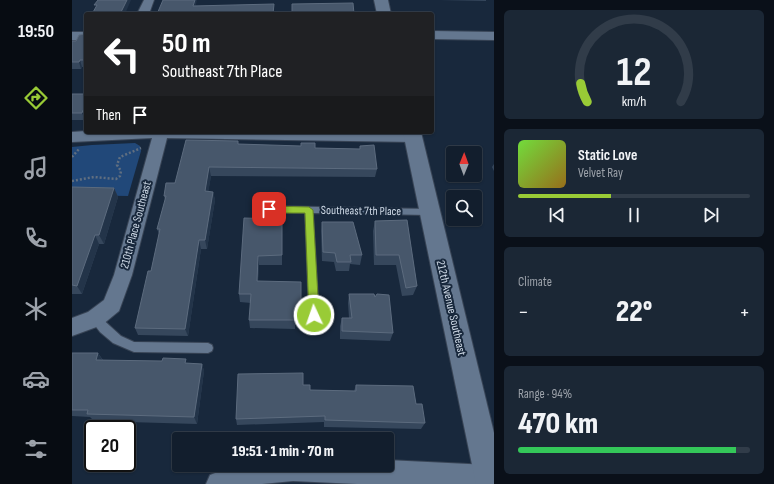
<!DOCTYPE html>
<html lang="en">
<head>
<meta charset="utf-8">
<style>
  body { margin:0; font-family:"Sofia Sans Condensed",sans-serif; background:#1b2735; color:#f1f3f6; height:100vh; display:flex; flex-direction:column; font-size:15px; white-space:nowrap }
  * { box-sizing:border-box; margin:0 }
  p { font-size:13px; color:#9ca2aa }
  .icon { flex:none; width:22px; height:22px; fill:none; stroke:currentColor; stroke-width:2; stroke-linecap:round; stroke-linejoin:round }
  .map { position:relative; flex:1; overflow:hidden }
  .details { display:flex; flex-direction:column; gap:10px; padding:10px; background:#0a1019; width:280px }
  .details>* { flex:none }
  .banner { position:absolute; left:12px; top:12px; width:350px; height:122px; border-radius:4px; box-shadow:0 1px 3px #0004,0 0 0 1px #313c49; background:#202124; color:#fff; overflow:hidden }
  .needle { width:26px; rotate:1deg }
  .buttons { position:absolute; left:374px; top:146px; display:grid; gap:8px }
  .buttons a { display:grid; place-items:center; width:36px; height:36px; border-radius:4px; background:#121e2d; box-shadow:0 1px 3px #0004,0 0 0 1px #313c49; font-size:20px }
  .speed { position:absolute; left:12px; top:420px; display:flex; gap:8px; font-size:20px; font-weight:700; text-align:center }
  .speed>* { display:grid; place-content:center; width:52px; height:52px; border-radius:50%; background:#121e2d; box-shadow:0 1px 3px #0004,0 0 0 1px #313c49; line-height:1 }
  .speed .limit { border:2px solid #111; border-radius:6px; background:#fff; color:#111 }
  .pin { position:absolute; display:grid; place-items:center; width:34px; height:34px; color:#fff; margin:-17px; border-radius:8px; box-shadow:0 2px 6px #0006 }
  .me { position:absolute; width:44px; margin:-22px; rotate:357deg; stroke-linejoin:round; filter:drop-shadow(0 0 3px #0008) }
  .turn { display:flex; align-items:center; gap:14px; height:84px; padding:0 12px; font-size:18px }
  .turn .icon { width:52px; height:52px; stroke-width:2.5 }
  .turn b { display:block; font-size:28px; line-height:34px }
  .then { display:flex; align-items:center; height:38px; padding:0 12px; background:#0003; gap:8px; font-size:15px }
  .big { font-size:30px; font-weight:800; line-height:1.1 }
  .details .card { flex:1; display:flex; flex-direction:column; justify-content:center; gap:6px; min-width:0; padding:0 14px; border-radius:6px; background:#1b2735 }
  .details .dial { align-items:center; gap:0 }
  .dial svg { height:104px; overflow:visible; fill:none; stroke:#313c49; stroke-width:7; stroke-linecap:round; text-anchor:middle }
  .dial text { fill:#f1f3f6; stroke:none }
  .song { display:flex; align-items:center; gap:12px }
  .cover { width:48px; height:48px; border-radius:6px; background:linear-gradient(135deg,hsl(100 70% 55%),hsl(40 70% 35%)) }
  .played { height:4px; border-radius:2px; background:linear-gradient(90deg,#99cb36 40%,#313c49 40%) }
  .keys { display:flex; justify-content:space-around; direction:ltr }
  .heat { display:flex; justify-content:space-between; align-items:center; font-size:22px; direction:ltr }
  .charge { height:6px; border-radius:3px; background:linear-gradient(90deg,#34c759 94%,#313c49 0) }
  .trip { position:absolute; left:100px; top:432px; width:222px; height:40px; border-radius:4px; background:#121e2d; box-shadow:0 1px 3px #0004,0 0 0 1px #313c49; font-weight:800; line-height:40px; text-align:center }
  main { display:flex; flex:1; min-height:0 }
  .tab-bar { display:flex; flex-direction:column; width:72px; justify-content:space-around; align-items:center; background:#070c12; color:#9ca2aa }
  .tab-bar .icon { width:28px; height:28px }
  .tab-bar .selected { color:#99cb36 }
  .tab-bar b { font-size:18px; color:#f1f3f6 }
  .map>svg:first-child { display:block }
  .green { fill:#214879 }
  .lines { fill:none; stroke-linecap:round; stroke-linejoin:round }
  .lane-casing { stroke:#384455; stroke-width:2 }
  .street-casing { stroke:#384455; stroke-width:2 }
  .secondary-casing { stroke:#384455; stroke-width:2 }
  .path { stroke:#616f80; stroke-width:2.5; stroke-dasharray:2 2; stroke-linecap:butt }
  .lane { fill:#64778f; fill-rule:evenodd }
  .street { fill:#64778f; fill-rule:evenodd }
  .secondary { fill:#64778f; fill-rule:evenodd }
  .wall { fill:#36475c }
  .shaded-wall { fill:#233449 }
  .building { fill:#47576b; stroke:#5c6b7e }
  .route { fill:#99cb36; stroke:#638423 }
  .labels { text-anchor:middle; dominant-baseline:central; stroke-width:4; stroke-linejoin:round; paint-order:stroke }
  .street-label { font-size:12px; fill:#cdd8e5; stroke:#18283c }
</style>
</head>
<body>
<main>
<nav class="tab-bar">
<b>19:50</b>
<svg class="icon selected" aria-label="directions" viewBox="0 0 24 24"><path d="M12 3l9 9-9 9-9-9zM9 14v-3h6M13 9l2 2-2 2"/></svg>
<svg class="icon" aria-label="music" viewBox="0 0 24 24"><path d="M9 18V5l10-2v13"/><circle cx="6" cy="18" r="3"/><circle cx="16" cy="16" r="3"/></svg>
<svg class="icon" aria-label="phone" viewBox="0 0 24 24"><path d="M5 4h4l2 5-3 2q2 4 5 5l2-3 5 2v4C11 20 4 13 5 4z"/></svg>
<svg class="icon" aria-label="climate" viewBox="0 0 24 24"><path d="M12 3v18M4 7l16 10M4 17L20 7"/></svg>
<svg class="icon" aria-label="car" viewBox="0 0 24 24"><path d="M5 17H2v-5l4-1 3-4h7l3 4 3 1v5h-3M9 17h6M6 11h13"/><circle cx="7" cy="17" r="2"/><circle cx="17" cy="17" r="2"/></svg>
<svg class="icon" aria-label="filters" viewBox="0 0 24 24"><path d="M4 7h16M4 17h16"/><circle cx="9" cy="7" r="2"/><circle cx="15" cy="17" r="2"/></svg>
</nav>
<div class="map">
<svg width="422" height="484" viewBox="0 0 422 484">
  <rect width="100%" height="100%" fill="#18283c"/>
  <polygon class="green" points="63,143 68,146 69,151 56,196 0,195 0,147 20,145"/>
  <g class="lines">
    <defs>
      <g id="lane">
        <polygon points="197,206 357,209 361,212 357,215 241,213 247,315 246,318 242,319 238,318 237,315 233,213 197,212 193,209"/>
        <polygon points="23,315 27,316 49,336 62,342 136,343 140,345 141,348 140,351 136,353 62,352 41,343 28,332 18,319 19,316"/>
      </g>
      <g id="street">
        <polygon points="72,0 82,0 77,14 65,14"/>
        <polygon points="360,31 422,32 422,40 360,39"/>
        <rect x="0" y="32" width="14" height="8"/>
        <polygon points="14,131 341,132 346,134 348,137 346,140 341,142 95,138 60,275 47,311 30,325 0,336 0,318 16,312 32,300 42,275 80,138 0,142 0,132"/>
        <polygon points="315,460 417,465 422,467 422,484 285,484 221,481 190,484 134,484 138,475 164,465 315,465"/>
      </g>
      <g id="secondary">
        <polygon points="302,0 316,0 319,14 305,14"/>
        <polygon points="331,132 349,132 422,433 422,484 404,484"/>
      </g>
    </defs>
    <use href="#lane" class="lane-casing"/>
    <use href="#street" class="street-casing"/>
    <use href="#secondary" class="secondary-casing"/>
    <g class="path">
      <polyline points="0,157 7,149"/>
      <polyline points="0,181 22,177 44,179 48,176 49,171 45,165 48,157 69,148"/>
    </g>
    <use href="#lane" class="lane"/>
    <use href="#street" class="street"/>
    <use href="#secondary" class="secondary"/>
  </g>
  <g class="wall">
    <polygon points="368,0 414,0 414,1"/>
    <polygon points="14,24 14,67 10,67 9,69 0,69 0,41 4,41 13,34"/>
    <polygon points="0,94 14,94 14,117 13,120 0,120"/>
    <polygon points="166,144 243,148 288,149 288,146 305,169 303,177 139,176 136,192 141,192 143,200 135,249 129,249 116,336 66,335 63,328 79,271 87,234 85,229 93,200 92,196 103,183"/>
    <polygon points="422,164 422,171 420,167"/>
    <polygon points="0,187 42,188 46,197 32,244 27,244 10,294 0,294"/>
    <polygon points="335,220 345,286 341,295 330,296 324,265 302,265 301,231 303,221"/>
    <polygon points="203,222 210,222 210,265 187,265 186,281 229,313 228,321 223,321 223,329 178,328 177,320 179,303 168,302 167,294"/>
    <polygon points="250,222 290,255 288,265 278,264 277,271 264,271 262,262 250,261 249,231"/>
    <polygon points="277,294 303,297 321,333 318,341 268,339 268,326 270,318 277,318 276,303"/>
    <polygon points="0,353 26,353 31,360 130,364 132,371 125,424 22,421 18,417 0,416"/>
    <polygon points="231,385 238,390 282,391 284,385 344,404 353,423 349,429 252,427 252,422 165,425 164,419"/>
  </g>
  <g class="shaded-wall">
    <polygon points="55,0 59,0 53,14 48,14"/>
    <polygon points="123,0 125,0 122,12 121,6"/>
    <polygon points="8,60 10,67 9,69 7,62"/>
    <polygon points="11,110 14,116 13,120 10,113"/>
    <polygon points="137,167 139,176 135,200 133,191"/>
    <polygon points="42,188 46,197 32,244 27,235"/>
    <polygon points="141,192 143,200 135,249 133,240"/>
    <polygon points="23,235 27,244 10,294 5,286"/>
    <polygon points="127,240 129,249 116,336 113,329"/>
    <polygon points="186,256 187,265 185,290 185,281"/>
    <polygon points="26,353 31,361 24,360"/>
    <polygon points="130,364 132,371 125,424 122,417"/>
  </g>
  <g class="building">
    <polygon points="26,0 55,0 48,14 20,14 25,5 22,5"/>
    <polygon points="91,0 123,0 121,6 202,4 201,14 85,14"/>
    <polygon points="281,3 282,14 220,14 220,4"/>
    <polygon points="14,24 14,60 8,60 7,62 0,62 0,41 4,41 7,35 13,34 13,25"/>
    <polygon points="0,94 14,94 14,110 11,110 10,113 0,113"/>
    <polygon points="114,140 166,141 166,144 229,146 229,143 243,143 243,148 288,149 288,146 302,145 305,169 137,167 133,191 141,192 133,240 127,240 113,329 63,328 76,271 79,271 88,229 85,229 94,196 92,196 94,183 103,183"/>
    <polygon points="0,187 42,188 27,235 23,235 5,286 0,285"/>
    <polygon points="172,218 203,219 203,222 210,222 210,255 186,256 185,281 229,282 229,313 223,312 223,320 177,320 179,294 167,294"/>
    <polygon points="335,220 345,286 334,288 327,255 304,255 303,221"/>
    <polygon points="250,222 281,222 290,255 278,255 279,262 265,262 263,253 251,252"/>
    <polygon points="277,294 302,294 303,297 305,294 317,295 321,333 270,331 270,318 280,318"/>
    <polygon points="0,353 26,353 24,360 90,361 91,358 114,359 113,363 130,364 122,417 15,414 16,410 0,410"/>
    <polygon points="231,373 231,385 238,385 238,390 284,391 284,385 341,386 344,404 350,404 353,423 253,420 253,416 164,419 166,374"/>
  </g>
  <polygon class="route" points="197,206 237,207 241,210 247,315 246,318 242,319 237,315 233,213 197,213 192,209"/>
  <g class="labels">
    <g class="street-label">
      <text transform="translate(289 211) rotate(1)">Southeast 7th Place</text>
      <text transform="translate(64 225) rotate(-75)">210th Place Southeast</text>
      <text transform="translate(379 308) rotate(77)">212th Avenue Southeast</text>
    </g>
  </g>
</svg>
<div class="buttons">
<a><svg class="needle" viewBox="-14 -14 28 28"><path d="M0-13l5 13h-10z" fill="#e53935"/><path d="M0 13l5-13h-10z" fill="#9ca2aa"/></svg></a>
<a><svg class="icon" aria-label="search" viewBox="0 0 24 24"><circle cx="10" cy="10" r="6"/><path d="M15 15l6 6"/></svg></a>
</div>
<div class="speed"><div class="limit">20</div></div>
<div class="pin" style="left:197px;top:209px;background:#d93025"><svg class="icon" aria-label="arrive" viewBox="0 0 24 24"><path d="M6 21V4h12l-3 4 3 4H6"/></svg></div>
<svg class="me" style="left:242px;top:315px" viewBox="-20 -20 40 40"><circle r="17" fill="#99cb36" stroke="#fff" stroke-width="3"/><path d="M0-11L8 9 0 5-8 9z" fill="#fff"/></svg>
<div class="trip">19:51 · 1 min · 70 m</div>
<div class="banner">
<div class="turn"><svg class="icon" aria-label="left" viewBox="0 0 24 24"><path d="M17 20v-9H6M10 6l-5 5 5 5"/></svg><div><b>50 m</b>Southeast 7th Place</div></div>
<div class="then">Then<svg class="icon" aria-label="arrive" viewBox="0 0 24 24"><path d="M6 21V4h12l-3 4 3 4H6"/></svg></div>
</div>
</div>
<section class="details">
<div class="card dial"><svg viewBox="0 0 100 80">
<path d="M14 69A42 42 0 1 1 86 69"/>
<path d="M14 69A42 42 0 0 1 9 55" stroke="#99cb36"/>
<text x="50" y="56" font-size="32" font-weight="700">12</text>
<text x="50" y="72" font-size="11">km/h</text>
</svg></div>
<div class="card">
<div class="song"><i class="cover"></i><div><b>Static Love</b><p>Velvet Ray</p></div></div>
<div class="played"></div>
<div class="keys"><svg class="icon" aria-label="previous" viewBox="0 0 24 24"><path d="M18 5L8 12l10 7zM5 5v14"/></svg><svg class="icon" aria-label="pause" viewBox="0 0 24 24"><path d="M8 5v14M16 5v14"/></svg><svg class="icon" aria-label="next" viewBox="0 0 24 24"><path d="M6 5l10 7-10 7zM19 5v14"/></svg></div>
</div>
<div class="card"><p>Climate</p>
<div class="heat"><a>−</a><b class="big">22°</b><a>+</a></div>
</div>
<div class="card"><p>Range · 94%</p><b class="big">470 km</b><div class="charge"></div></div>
</section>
</main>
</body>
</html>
